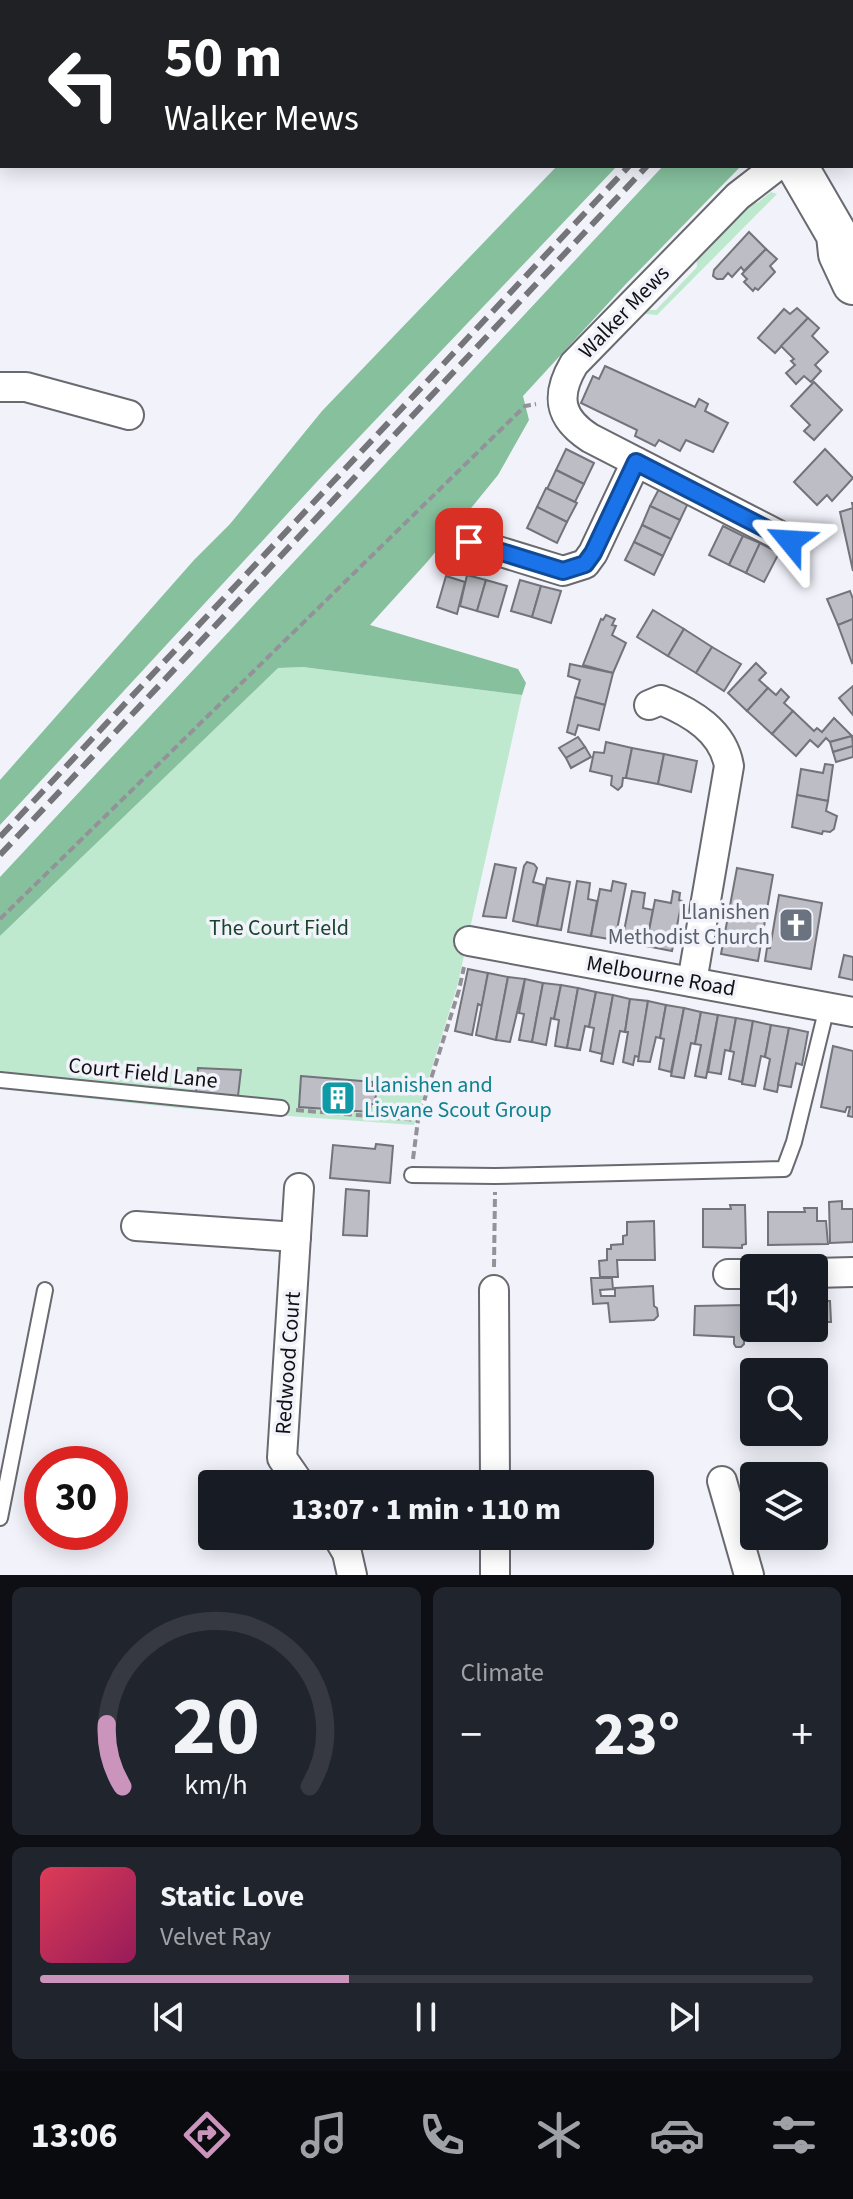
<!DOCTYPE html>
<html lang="en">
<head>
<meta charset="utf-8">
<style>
  body { margin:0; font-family:"Source Sans 3",sans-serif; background:#20242c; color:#f1f3f6; height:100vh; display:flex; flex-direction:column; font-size:30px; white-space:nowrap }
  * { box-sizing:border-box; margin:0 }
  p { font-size:26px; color:#9ea1a6 }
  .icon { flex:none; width:44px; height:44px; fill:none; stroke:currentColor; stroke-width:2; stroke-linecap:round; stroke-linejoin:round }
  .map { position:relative; height:1575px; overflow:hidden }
  .details { display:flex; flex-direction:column; gap:12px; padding:12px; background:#0d0f14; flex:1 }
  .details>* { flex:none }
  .hud { position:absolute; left:0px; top:0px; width:854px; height:168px; box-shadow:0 4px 20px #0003; background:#202124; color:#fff; overflow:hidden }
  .tools { position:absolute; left:740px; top:1254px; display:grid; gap:16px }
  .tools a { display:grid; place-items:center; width:88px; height:88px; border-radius:8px; background:#171b24; box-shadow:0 4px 20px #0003; font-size:40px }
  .speed { position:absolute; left:24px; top:1446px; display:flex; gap:16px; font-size:40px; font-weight:700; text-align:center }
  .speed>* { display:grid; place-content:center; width:104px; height:104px; border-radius:50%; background:#171b24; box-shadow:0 4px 20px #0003; line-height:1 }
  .speed .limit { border:12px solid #d22; background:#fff; color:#111 }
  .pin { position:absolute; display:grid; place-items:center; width:68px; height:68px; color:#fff; margin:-34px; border-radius:16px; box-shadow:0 4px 12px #0006 }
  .me { position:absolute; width:88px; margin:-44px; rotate:297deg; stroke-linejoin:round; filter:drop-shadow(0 0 6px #0008) }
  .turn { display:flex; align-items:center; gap:28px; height:168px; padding:0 32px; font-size:36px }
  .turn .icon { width:104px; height:104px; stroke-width:2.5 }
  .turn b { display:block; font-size:56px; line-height:68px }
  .big { font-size:60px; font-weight:800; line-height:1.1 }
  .details .widget { flex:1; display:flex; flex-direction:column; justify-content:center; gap:12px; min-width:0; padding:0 28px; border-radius:12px; background:#20242c }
  .details .dial { align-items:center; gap:0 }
  .dial svg { height:208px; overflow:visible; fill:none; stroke:#363941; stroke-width:7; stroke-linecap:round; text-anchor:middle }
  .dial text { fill:#f1f3f6; stroke:none }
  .song { display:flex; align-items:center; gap:24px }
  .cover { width:96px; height:96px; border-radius:12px; background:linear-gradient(135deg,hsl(350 70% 55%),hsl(330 70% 35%)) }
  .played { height:8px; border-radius:4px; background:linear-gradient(90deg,#cb94bc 40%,#363941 40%) }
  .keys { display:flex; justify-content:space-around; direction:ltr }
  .heat { display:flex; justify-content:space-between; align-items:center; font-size:44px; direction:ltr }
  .details .tiles { flex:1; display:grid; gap:12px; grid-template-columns:1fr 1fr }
  .widget:last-child { grid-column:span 2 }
  .trip { position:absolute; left:198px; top:1470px; width:456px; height:80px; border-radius:8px; background:#171b24; box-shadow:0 4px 20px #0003; font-weight:800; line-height:80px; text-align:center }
  .dock { display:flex; height:128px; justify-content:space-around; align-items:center; background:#090b0e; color:#9ea1a6 }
  .dock .icon { width:56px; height:56px }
  .dock .active { color:#cb94bc }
  .dock b { font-size:36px; color:#f1f3f6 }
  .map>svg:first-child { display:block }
  .green { fill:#bee9ce }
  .forest { fill:#86c09d }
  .building { fill:#bdbdc5; stroke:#73737b; stroke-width:2 }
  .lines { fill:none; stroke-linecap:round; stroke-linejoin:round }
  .lane-casing { stroke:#696970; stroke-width:18 }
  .street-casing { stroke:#696970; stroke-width:32 }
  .secondary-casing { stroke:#696970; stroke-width:44 }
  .path { stroke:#929298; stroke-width:4; stroke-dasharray:8 4; stroke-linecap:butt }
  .lane { stroke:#fff; stroke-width:14 }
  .street { stroke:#fff; stroke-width:28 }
  .secondary { stroke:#fff; stroke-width:40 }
  .rail { stroke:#747479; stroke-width:6; stroke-dasharray:16 8; stroke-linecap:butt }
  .route-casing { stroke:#114b97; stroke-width:20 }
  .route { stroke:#1a73e8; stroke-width:14 }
  .labels { text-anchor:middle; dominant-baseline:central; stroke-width:7; stroke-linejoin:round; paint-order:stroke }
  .street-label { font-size:22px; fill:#111114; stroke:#f2f2fb }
  .worship-label { font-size:22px; fill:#5b616d; stroke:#f2f2fb; text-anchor:end }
  .park-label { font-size:22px; fill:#18462d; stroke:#f2f2fb }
  .culture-label { font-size:22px; fill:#0d838f; stroke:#f2f2fb; text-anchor:start }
</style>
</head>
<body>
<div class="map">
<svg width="853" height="1575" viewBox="0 0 853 1575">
  <rect width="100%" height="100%" fill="#f2f2fb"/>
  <g class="green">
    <polygon points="771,192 777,194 657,315 636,313 640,310 656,310 697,267 696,251 752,198 757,203"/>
    <polygon points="303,667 522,695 457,987 414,1125 179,1108 0,1089 0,936 277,668"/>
  </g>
  <g class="forest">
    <polygon points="557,166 617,166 325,473 0,825 0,780 194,560 230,524 322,411"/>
    <polygon points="663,166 741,166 625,285 523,396 529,420 498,475 428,561 370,625 518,669 526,683 522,695 303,667 278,668 0,936 0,877"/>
  </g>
  <g class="building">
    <polygon points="749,232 766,249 744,271 741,267 732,277 728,273 723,279 717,279 713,276 714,270"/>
    <polygon points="766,249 777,259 770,266 775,272 758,290 755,288 753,291 744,282 747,279 742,274"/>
    <polygon points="797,308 808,318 775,353 758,338 784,309 790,314"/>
    <polygon points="808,318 819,328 812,336 828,352 815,365 821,371 811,382 804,376 796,384 786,373 795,365 791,361 794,359 781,346"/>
    <polygon points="605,366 695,407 699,399 708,404 705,411 728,423 713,452 686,440 680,451 659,440 655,446 635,436 637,430 581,403 593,376 599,379"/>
    <polygon points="814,382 842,410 814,440 804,431 810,425 791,406"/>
    <polygon points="566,449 594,463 584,484 556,470"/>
    <polygon points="825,449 853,478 832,501 827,495 817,505 794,482"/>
    <polygon points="556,470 584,484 575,502 547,489"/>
    <polygon points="660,487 689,501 680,520 650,506"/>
    <polygon points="546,488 577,503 567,522 537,507"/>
    <polygon points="852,503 853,503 853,571 840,512 853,508"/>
    <polygon points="650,506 680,520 671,539 642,525"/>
    <polygon points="537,507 567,522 557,543 527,528"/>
    <polygon points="642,525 671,539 663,556 634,542"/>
    <polygon points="723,526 743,536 729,565 709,555"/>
    <polygon points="743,536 760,543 746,573 729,565"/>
    <polygon points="634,542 663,556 654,575 625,560"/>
    <polygon points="760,543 779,553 764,582 746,573"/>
    <polygon points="467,575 486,580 477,611 460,606"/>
    <polygon points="446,576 465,582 457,614 437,607"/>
    <polygon points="486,580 507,586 498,617 477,611"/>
    <polygon points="520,580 541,586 532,617 511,611"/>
    <polygon points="541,586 561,591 551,623 532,617"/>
    <polygon points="850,591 853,599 853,619 838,625 827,599"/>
    <polygon points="653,610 684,629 668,656 637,637"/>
    <polygon points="606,615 615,619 612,625 616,626 612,635 626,643 613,673 583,665 601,619 603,620"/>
    <polygon points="853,619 853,662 852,663 838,625"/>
    <polygon points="684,629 712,647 696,673 668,656"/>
    <polygon points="712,647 741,664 724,691 696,673"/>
    <polygon points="756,663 766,673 759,680 768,688 747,711 728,693"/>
    <polygon points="570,664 613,673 605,705 575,697 580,680 568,676"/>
    <polygon points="853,686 853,715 839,698"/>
    <polygon points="768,688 776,695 781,689 789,697 784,703 793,711 772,734 747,711"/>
    <polygon points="575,697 605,705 599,730 578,725 575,735 567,732"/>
    <polygon points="793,711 814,731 817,728 822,732 834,718 852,736 830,742 826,738 818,747 810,740 796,756 772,734"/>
    <polygon points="852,736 853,746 833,752 830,742"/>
    <polygon points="578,737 585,747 566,758 559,748"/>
    <polygon points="606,742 632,748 626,778 623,778 622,786 618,790 611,785 612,776 590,771 594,752 604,753"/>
    <polygon points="853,746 853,757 836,762 833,752"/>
    <polygon points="585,747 591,757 571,768 566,758"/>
    <polygon points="632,748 664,754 658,784 626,778"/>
    <polygon points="664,754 697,761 691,792 658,784"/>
    <polygon points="825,764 833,765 828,801 797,795 801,769 823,773"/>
    <polygon points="797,795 828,801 826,811 837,816 834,829 830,832 823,831 822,834 792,827"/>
    <polygon points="527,862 534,864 537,868 533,882 544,885 537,926 513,921 524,866"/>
    <polygon points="495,864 516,868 506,918 483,916"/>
    <polygon points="737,868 773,875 758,961 721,954"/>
    <polygon points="547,878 570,882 561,930 537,926"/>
    <polygon points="577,881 590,883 588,899 597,901 591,936 568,932"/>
    <polygon points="613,881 626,884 615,940 591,936 600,889 611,891"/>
    <polygon points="632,891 645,893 643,908 653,910 646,946 622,941"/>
    <polygon points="673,891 680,893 679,900 682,901 672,951 646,946 655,900 671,903"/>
    <polygon points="779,895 822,903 811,969 765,961 767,948 770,948"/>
    <polygon points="844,955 853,957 853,980 839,977"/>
    <polygon points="468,969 488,973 482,1006 478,1004 472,1035 455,1031"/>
    <polygon points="488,973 508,977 496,1040 476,1035"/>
    <polygon points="508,977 525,979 510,1042 496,1040"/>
    <polygon points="525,979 543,983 532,1042 519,1040 524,1014 519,1013"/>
    <polygon points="543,983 561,985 554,1019 551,1018 546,1045 532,1042"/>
    <polygon points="561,985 578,988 567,1048 555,1046 559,1020 554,1019"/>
    <polygon points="578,988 596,992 589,1027 585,1026 580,1050 567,1048"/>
    <polygon points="596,992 613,995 602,1054 590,1051 594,1028 589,1027"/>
    <polygon points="613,995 630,999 625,1032 620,1031 613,1064 601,1061"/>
    <polygon points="630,999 648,1001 639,1057 635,1056 633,1065 623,1062 628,1032 625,1032"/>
    <polygon points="648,1001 666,1005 660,1038 656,1037 650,1062 638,1061"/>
    <polygon points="666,1005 684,1008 671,1072 659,1069 664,1039 660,1038"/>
    <polygon points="684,1008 701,1012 695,1044 691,1043 684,1078 671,1076"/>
    <polygon points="701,1012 718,1015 706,1078 695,1076 701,1045 695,1044"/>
    <polygon points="718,1015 736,1018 730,1051 725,1050 721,1074 708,1072"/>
    <polygon points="736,1018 753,1021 742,1082 729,1079 734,1052 730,1051"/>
    <polygon points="753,1021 771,1025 765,1057 761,1056 755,1086 742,1084"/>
    <polygon points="771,1025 789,1028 777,1092 764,1089 770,1059 765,1057"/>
    <polygon points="789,1028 808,1032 802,1065 796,1063 791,1087 778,1085"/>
    <polygon points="833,1046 853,1051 853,1117 848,1116 850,1107 847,1107 845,1112 821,1107"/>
    <polygon points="198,1068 241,1070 238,1096 196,1093"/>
    <polygon points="301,1076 373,1082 372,1093 376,1093 375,1104 371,1104 370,1112 299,1107"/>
    <polygon points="376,1144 393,1146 390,1183 330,1178 333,1145 375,1149"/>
    <polygon points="346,1189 369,1191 367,1236 343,1235"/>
    <polygon points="842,1201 842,1209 853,1209 853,1242 830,1243 829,1202"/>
    <polygon points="730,1205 745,1205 746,1244 742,1245 742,1248 703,1247 703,1209 731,1209"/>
    <polygon points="804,1208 817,1208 817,1221 826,1221 828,1244 768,1245 768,1212 805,1212"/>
    <polygon points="654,1221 655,1260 617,1260 618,1277 600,1277 599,1261 607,1260 607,1249 611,1249 611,1245 623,1244 623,1236 627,1235 627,1222"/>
    <polygon points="591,1278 612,1278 613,1289 600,1290 601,1296 615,1296 615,1288 653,1286 654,1306 657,1308 658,1316 654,1320 610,1322 608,1303 593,1304"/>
    <polygon points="817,1301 830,1301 831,1322 818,1322"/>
    <polygon points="814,1303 817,1303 818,1333 808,1333 808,1338 794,1339 794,1334 769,1333 769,1328 814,1328"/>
    <polygon points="746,1305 747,1337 744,1337 744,1344 741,1347 736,1347 734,1344 734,1337 694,1335 695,1306"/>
  </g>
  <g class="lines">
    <defs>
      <g id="lane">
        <polyline points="0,1080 281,1108"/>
        <polyline points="412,1175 495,1176 784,1169 794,1142 827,1007"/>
        <polyline points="0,1518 45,1290"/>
      </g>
      <g id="street">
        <polyline points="62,2 64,0"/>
        <polyline points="360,2 361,0"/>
        <polyline points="852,94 853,93"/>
        <path d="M777,166l-39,30 -164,168c-19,32 -15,54 16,74l200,103"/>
        <polyline points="0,387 26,387 129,415"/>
        <polyline points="469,542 563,571 585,564 593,553 636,462"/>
        <path d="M649,705l12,-5c31,13 62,31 68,66l-37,216"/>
        <polyline points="469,941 853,1012"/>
        <polyline points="299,1188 282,1458 300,1484"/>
        <polyline points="136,1226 296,1237"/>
        <polyline points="814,1273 853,1272"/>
        <polyline points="728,1274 754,1274"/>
        <polyline points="494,1290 495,1484"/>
        <polyline points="722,1481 749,1575"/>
        <polyline points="337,1536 347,1553 352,1575"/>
        <polyline points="495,1536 495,1575"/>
      </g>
      <g id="secondary">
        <polyline points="711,0 712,2"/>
        <polyline points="797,166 837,235 839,254 853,284"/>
      </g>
    </defs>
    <use href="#lane" class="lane-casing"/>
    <use href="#street" class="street-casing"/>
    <use href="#secondary" class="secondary-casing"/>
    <g class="path">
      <polyline points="0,86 2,83"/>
      <polyline points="0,919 525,406 536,404"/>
      <polyline points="296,1110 418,1120"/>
      <polyline points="413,1159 418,1120 459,990 464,967"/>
      <polyline points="494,1267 495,1192"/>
    </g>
    <use href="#lane" class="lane"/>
    <use href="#street" class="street"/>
    <use href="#secondary" class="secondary"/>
    <g class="rail">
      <polyline points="783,2 785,0"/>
      <polyline points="801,2 803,0"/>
      <polyline points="0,837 629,166"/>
      <polyline points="0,855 647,166"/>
    </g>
  </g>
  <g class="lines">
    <defs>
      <polyline id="route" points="469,542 563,571 585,564 593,553 636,462 790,541"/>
    </defs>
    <use href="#route" class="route-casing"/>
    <use href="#route" class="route"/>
  </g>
  <defs>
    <symbol id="church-square" viewBox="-11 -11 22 22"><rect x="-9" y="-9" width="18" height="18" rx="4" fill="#6b7280" stroke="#f2f2fb"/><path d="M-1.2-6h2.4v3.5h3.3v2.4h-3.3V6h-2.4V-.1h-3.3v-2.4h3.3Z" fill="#fff"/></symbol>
    <symbol id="building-square" viewBox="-11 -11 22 22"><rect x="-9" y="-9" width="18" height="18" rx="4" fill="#0f9aa8" stroke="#f2f2fb"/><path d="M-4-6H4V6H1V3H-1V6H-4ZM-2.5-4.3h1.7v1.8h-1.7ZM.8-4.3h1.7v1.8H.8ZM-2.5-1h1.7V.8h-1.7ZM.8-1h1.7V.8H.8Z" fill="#fff"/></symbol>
  </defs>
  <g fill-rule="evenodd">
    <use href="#church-square" x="776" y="905" width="40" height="40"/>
    <use href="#building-square" x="318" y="1078" width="40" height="40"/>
  </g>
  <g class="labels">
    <g class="street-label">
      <text transform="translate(624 312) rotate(-46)">Walker Mews</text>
      <text transform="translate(661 976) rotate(10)">Melbourne Road</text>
      <text transform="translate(143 1073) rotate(6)">Court Field Lane</text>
      <text transform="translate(288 1363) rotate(-86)">Redwood Court</text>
    </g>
    <g class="worship-label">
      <text x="770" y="912">Llanishen<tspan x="770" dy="25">Methodist Church</tspan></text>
    </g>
    <g class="park-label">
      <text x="279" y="928">The Court Field</text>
    </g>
    <g class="culture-label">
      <text x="364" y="1085">Llanishen and<tspan x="364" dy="25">Lisvane Scout Group</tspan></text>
    </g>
  </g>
</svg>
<div class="tools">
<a><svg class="icon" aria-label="sound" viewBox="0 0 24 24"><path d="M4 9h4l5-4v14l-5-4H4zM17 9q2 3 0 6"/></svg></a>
<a><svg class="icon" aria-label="search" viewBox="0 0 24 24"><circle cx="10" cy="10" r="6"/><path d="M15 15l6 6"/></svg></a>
<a><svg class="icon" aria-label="layers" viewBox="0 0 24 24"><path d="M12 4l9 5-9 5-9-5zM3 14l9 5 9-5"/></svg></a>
</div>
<div class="speed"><div class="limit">30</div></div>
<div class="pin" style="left:469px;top:542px;background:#d93025"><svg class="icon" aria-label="arrive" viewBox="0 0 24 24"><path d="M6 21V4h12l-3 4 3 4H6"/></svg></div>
<svg class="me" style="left:790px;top:541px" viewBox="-20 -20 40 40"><path d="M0-17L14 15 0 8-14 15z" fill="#1a73e8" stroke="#fff" stroke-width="4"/></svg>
<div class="trip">13:07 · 1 min · 110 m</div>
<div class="hud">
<div class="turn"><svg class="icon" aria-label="left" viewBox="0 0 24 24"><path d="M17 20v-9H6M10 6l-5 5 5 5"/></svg><div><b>50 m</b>Walker Mews</div></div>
</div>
</div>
<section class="details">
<div class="tiles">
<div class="widget dial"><svg viewBox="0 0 100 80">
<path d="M14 69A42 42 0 1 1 86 69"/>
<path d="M14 69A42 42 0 0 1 8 45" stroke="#cb94bc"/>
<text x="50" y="56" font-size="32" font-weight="700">20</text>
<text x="50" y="72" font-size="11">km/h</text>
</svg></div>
<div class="widget"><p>Climate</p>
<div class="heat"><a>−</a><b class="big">23°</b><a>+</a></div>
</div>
<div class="widget">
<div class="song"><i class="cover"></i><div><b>Static Love</b><p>Velvet Ray</p></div></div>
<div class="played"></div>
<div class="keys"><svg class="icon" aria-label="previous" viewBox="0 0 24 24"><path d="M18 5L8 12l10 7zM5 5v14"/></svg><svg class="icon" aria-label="pause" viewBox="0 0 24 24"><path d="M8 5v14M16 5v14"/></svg><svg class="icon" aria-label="next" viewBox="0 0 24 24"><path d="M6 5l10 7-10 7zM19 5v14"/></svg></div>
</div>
</div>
</section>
<nav class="dock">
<b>13:06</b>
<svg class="icon active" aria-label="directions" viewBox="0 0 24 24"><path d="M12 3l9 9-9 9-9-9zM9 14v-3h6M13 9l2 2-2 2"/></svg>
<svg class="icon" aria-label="music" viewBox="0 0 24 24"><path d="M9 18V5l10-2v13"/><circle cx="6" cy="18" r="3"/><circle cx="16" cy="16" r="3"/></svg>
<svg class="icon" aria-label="phone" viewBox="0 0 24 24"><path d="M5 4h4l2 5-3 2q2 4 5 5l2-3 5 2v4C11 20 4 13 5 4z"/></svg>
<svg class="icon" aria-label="climate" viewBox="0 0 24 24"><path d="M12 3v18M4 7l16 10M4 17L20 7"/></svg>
<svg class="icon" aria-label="car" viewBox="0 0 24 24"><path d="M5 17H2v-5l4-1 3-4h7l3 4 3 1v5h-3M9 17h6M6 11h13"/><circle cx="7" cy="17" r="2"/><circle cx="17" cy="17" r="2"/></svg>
<svg class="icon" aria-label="filters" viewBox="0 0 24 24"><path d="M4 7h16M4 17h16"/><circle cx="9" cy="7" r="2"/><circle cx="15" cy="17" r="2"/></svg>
</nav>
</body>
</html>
